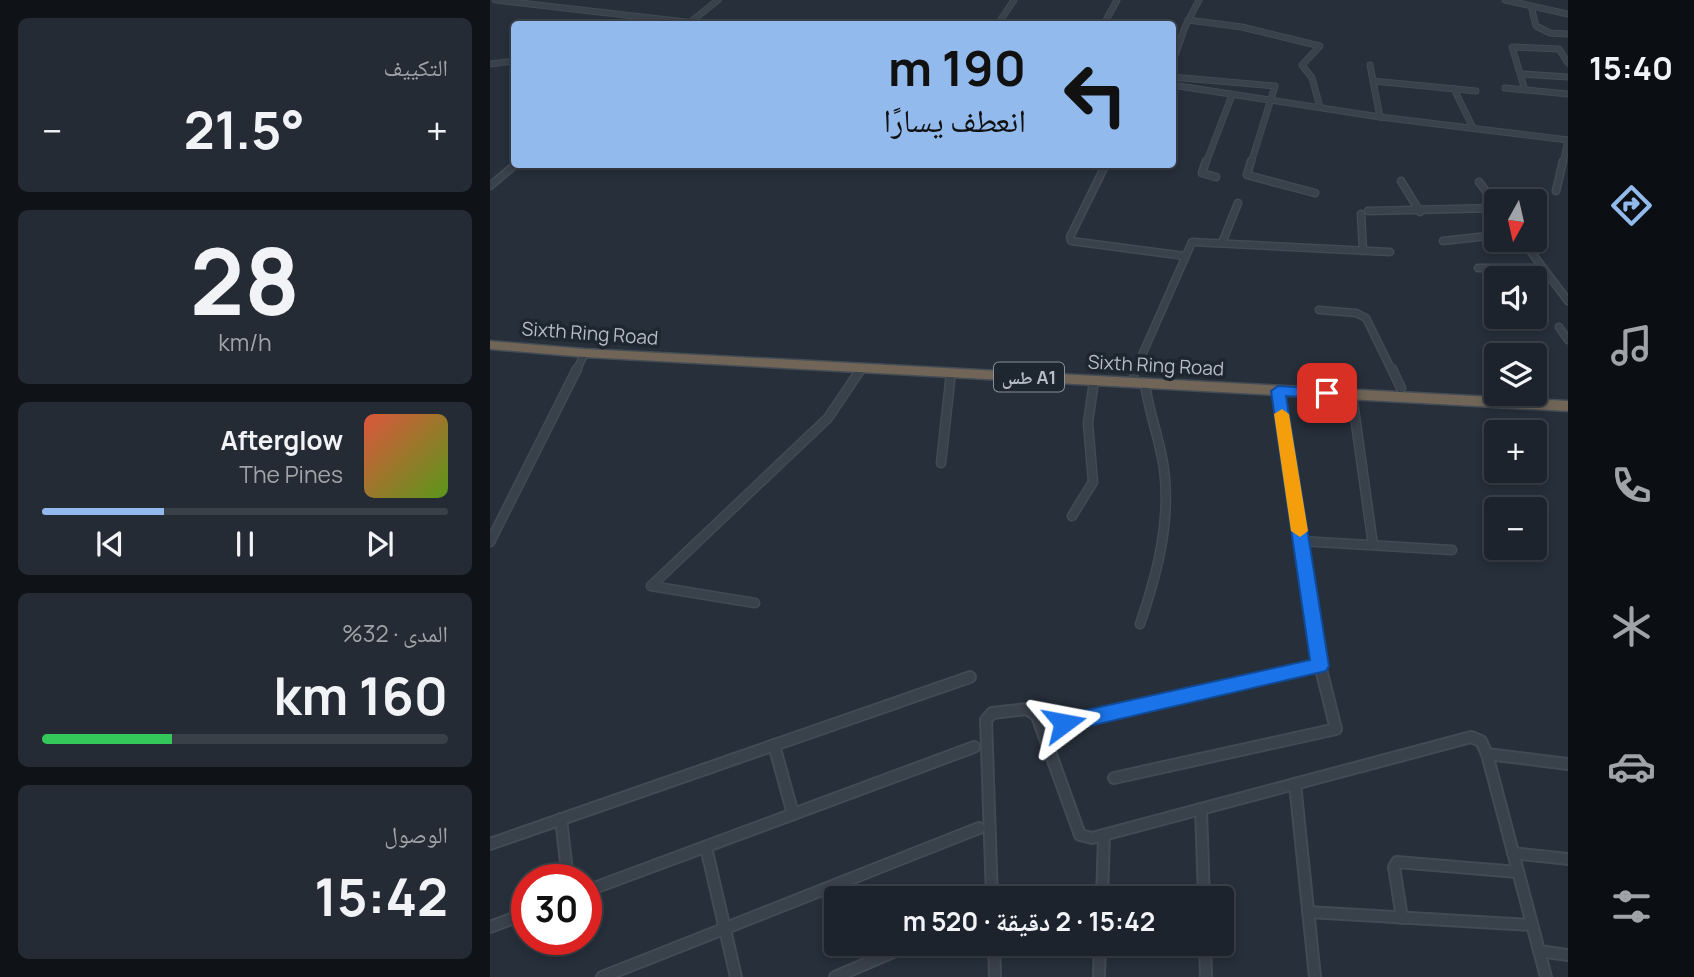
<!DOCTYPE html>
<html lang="ar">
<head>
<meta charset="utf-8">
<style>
  body { margin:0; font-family:Manrope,"Noto Naskh Arabic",sans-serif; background:#252b34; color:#f1f3f6; direction:rtl; height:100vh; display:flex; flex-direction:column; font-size:26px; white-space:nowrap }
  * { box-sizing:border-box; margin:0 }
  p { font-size:23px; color:#a0a4a9 }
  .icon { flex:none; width:38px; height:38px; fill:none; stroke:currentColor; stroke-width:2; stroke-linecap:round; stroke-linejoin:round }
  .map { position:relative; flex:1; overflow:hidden; direction:ltr }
  .side { display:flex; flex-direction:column; gap:18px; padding:18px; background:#0f1318; width:490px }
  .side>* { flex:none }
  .banner { position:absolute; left:21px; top:21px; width:665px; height:147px; border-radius:7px; box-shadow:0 4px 10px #0003,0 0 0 2px #3a4048; direction:rtl; background:#93baec; color:#111; overflow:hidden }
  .needle { width:46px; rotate:188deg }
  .tools { position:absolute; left:994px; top:189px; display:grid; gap:14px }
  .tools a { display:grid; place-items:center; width:63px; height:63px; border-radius:7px; background:#1c232c; box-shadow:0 4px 10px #0003,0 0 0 2px #3a4048; font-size:35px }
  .speed { position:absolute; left:21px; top:864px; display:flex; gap:14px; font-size:35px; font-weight:700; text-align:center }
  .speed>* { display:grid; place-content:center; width:91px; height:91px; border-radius:50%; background:#1c232c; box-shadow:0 4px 10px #0003,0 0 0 2px #3a4048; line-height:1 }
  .speed .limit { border:10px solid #d22; background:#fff; color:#111 }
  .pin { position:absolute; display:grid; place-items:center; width:60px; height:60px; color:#fff; margin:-30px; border-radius:14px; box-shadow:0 4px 10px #0006 }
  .me { position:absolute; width:77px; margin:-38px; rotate:77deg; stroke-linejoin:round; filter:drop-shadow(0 0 5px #0008) }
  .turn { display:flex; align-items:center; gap:24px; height:147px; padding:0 35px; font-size:32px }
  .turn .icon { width:91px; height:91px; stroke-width:2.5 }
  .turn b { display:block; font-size:49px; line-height:60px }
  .big { font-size:52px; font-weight:700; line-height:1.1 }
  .side .card { flex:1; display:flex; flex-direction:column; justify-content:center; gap:10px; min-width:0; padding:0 24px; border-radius:10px; background:#252b34 }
  .side .dial { align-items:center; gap:0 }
  .dial b { font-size:91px; line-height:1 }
  .song { display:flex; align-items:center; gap:21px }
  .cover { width:84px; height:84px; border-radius:10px; background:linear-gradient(135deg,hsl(10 70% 55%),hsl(90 70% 35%)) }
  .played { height:7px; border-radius:4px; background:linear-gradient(90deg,#93baec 30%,#3a4048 30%) }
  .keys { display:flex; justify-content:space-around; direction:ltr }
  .heat { display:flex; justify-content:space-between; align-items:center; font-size:38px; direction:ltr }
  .charge { height:10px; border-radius:5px; background:linear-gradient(90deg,#34c759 32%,#3a4048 0) }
  .trip { position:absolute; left:334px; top:886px; width:410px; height:70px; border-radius:7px; background:#1c232c; box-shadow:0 4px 10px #0003,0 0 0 2px #3a4048; font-weight:700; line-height:70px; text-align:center; direction:rtl }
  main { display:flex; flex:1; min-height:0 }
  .menu { display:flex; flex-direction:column; width:126px; justify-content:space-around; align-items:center; background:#0b0e12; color:#a0a4a9 }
  .menu .icon { width:49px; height:49px }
  .menu .active { color:#93baec }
  .menu b { font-size:32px; color:#f1f3f6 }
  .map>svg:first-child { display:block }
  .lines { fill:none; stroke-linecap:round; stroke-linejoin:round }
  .street-far3-casing { stroke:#424a53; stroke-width:7 }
  .street-far2-casing { stroke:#424a53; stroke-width:9 }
  .street-far1-casing { stroke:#424a53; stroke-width:11 }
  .street-casing { stroke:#424a53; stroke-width:14 }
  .highway-casing { stroke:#444c55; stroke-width:3 }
  .street-far3 { stroke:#39414b; stroke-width:5 }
  .street-far2 { stroke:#39414b; stroke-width:6 }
  .street-far1 { stroke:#39414b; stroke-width:8 }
  .street { stroke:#39414b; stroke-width:10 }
  .highway { fill:#706557; fill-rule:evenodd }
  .route { fill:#1a73e8; stroke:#114b97; stroke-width:2 }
  .slow { fill:#f59e0b }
  .labels { text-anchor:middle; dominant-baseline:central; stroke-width:7; stroke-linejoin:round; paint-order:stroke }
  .shield { fill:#1e262f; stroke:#888f99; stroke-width:2 }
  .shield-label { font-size:18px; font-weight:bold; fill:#b5bcc6 }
  .street-label { font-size:19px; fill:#b5bcc6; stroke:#1e262f }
</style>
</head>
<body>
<main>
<nav class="menu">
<b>15:40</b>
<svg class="icon active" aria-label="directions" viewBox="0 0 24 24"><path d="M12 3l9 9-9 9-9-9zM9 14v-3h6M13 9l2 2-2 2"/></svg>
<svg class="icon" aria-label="music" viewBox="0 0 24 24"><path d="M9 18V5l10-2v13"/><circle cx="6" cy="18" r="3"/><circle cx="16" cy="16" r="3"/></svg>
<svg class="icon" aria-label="phone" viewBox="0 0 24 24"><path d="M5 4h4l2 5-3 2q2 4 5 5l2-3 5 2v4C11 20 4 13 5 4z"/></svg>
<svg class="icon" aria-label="climate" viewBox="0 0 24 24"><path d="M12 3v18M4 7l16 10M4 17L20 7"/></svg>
<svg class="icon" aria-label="car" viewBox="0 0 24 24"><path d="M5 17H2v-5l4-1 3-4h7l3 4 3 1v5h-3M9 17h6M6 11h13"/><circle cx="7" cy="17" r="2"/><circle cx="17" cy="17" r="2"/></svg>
<svg class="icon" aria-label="filters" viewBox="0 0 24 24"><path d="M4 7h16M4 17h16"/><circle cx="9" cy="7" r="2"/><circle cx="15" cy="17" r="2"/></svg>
</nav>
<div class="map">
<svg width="1078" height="977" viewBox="0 0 1078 977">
  <rect width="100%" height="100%" fill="#262f3a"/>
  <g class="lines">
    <defs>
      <g id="street-far3">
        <polyline points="5,0 213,24"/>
        <polyline points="1015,0 1078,14"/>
        <polyline points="1041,6 1046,26 1060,33 1078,34"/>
        <polyline points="698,20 752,27 830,46 812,65 822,78 830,107"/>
        <polyline points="198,24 228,0"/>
        <polyline points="508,24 524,0"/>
        <polyline points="614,24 627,0"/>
        <polyline points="0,64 24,61"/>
        <polyline points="682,64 695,27 709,0"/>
        <polyline points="880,65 890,117"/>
        <polyline points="1032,74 1078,77"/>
        <polyline points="682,77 785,86 761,163"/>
        <polyline points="883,81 986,91"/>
        <polyline points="682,85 890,117 1078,140"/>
        <polyline points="1015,88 1078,94"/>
        <polyline points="964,89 983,128"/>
        <polyline points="1035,90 1022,47 1069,49 1078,63"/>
        <polyline points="716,163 742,95"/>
        <polyline points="1073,163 1078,140"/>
      </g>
      <g id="street-far2">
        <polyline points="716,161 712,173 726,177"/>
        <polyline points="761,161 757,175 825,193"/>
        <polyline points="616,164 580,237 581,241 695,256"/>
        <polyline points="911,181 930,212"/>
        <polyline points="989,182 1006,204"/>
        <polyline points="0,186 26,164"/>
        <polyline points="1066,191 1073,161"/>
        <polyline points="878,211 1006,208"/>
        <polyline points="871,214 873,251"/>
        <polyline points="1032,240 1078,301"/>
        <polyline points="953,241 1006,235"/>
        <polyline points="732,243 748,203"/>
        <polyline points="988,268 1053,268"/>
        <polyline points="829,310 866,313 876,318 902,371"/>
        <polyline points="1069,327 1078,340"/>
        <polyline points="86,371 95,353"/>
        <polyline points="370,371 372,368"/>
        <polyline points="645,371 702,242 900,252"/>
      </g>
      <g id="street-far1">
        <polyline points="902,369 911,388"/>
        <polyline points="644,373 646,369"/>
        <polyline points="788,391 826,637"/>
        <polyline points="862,395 883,545"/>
        <polyline points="451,463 461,373"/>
        <polyline points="582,516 603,482 598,423 604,381"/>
        <polyline points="811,541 962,550"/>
        <polyline points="0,542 87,369"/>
        <polyline points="265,603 161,586 338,418 371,369"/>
        <path d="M650,624c17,-50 31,-102 24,-155 -4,-29 -15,-56 -19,-85"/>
      </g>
      <g id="street">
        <polyline points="574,724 830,665 825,635"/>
        <polyline points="284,745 303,814"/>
        <polyline points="997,754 1078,764"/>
        <polyline points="624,778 846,729 830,665"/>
        <polyline points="805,784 825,977"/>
        <polyline points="711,809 714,898"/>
        <polyline points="71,819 78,880"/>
        <polyline points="0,844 480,677"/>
        <polyline points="216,847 246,977"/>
        <polyline points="1023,853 1078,859"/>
        <polyline points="96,891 484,747"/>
        <polyline points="502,898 496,720 502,713 537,709 547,716 590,835 602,838 981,737 991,741 997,754 1056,977"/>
        <polyline points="612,898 614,835"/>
        <polyline points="818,912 1042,925"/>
        <polyline points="912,918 904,867 907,862 1028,872"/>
        <polyline points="0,927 37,913"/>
        <polyline points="504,943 505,977"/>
        <polyline points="715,943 716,977"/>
        <polyline points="1049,951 1078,955"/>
        <polyline points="112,977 489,828"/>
        <polyline points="345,977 424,943"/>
        <polyline points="609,977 610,943"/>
      </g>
      <polygon id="highway" points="0,341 95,349 1078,401 1078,411 95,357 0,349"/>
    </defs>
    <use href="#street-far3" class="street-far3-casing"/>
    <use href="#street-far2" class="street-far2-casing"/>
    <use href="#street-far1" class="street-far1-casing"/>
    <use href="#street" class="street-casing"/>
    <use href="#highway" class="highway-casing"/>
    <use href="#street-far3" class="street-far3"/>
    <use href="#street-far2" class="street-far2"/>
    <use href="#street-far1" class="street-far1"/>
    <use href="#street" class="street"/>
    <use href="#highway" class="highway"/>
  </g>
  <polygon class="route" points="788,386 837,389 845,393 837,398 796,396 839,666 836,671 574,732 567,729 564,723 567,717 574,715 820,660 781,391"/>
  <polygon class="slow" points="792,409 799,414 818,531 810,537 801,531 784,414"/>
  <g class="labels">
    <rect class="shield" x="504" y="362.5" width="70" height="29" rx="5"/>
    <g class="shield-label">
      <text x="539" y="377">طس A1</text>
    </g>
    <g class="street-label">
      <text transform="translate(100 333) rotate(4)">Sixth Ring Road</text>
      <text transform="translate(666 365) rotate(3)">Sixth Ring Road</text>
    </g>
  </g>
</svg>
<div class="tools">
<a><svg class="needle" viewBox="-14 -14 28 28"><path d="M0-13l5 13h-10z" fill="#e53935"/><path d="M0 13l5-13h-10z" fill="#a0a4a9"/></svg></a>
<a><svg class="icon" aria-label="sound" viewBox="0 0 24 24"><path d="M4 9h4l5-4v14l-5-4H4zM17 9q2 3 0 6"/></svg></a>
<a><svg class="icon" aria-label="layers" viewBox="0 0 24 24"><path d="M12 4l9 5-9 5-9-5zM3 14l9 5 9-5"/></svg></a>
<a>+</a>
<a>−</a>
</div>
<div class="speed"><div class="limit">30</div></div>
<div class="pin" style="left:837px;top:393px;background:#d93025"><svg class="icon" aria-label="arrive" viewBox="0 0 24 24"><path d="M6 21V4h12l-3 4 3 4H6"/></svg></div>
<svg class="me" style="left:574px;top:723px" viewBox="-20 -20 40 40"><path d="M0-17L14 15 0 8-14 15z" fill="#1a73e8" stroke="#fff" stroke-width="4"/></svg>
<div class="trip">15:42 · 2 دقيقة · 520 m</div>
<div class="banner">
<div class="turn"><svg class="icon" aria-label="left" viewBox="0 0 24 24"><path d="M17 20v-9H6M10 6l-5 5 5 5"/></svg><div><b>190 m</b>انعطف يسارًا</div></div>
</div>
</div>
<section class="side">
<div class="card"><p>التكييف</p>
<div class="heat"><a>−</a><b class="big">21.5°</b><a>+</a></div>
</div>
<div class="card dial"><b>28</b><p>km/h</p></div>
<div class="card">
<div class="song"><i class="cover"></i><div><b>Afterglow</b><p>The Pines</p></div></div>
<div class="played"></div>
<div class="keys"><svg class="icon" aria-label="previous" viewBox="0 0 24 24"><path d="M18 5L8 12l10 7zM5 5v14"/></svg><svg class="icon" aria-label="pause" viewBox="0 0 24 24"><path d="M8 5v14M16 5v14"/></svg><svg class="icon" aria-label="next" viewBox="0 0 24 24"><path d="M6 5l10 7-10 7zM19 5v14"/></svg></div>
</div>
<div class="card"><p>المدى · 32%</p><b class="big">160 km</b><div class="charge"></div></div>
<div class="card"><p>الوصول</p><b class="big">15:42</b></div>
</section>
</main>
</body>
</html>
